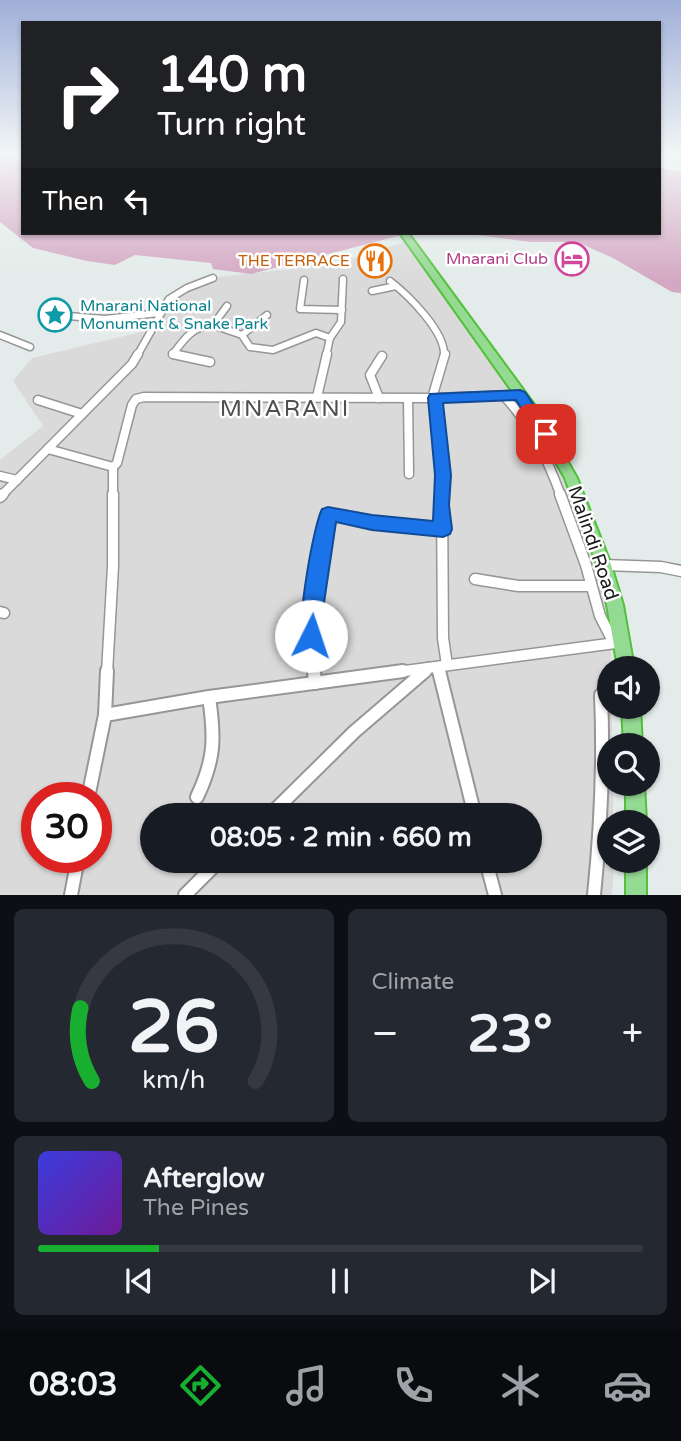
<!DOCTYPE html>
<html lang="en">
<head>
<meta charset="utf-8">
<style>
  body { margin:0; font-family:"Varela Round",sans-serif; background:#242831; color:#f1f3f6; height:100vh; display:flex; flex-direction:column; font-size:26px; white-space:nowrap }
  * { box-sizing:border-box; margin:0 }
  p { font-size:23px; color:#9ea1a6 }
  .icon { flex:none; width:38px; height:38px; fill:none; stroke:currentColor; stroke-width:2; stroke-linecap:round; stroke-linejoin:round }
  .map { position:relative; height:895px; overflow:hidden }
  .sheet { display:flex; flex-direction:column; gap:14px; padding:14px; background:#0d0f14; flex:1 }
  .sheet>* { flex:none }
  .hud { position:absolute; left:21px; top:21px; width:640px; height:214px; border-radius:0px; box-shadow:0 2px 5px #0004; background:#202124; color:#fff; overflow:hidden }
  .tools { position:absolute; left:597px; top:656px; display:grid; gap:14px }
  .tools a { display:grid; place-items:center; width:63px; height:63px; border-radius:50%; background:#171b24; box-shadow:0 2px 5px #0004; font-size:35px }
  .speed { position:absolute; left:21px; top:782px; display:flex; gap:14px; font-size:35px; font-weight:700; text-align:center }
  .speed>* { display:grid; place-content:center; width:91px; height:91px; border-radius:50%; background:#171b24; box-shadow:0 2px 5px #0004; line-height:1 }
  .speed .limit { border:10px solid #d22; background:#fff; color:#111 }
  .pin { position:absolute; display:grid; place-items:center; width:60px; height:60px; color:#fff; margin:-30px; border-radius:14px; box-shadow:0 4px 10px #0006 }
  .me { position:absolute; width:77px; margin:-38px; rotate:4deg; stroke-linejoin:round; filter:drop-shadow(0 0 5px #0008) }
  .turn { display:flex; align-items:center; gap:24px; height:147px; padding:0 21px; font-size:32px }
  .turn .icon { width:91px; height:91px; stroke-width:2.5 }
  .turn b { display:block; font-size:49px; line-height:60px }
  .then { display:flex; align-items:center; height:66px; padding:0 21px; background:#0003; gap:14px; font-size:26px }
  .big { font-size:52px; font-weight:800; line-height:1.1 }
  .sheet .card { flex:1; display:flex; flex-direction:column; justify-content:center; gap:10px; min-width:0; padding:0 24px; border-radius:10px; background:#242831 }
  .sheet .dial { align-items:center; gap:0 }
  .dial svg { height:182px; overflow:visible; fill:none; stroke:#363941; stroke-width:7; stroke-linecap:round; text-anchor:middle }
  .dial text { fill:#f1f3f6; stroke:none }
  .song { display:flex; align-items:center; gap:21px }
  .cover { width:84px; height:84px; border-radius:10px; background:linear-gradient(135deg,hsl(240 70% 55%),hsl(280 70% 35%)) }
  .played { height:7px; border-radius:4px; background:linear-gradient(90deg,#18af30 20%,#363941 20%) }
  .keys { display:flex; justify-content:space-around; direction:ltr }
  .heat { display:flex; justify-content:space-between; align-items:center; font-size:38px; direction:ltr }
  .sheet .tiles { flex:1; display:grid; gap:14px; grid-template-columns:1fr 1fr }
  .card:last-child { grid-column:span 2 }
  .trip { position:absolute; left:140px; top:803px; width:402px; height:70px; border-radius:35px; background:#171b24; box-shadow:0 2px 5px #0004; font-weight:800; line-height:70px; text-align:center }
  .dock { display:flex; height:112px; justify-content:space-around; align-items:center; background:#090b0e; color:#9ea1a6 }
  .dock .icon { width:49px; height:49px }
  .dock .selected { color:#18af30 }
  .dock b { font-size:32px; color:#f1f3f6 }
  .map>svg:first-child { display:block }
  .residential { fill:#d9dad9; fill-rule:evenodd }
  .water { fill:#d4a8c3 }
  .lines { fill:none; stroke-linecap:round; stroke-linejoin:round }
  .minor-far4-casing { stroke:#969696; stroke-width:6 }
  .minor-far3-casing { stroke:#969696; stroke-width:9 }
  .minor-far2-casing { stroke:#969696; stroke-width:11 }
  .minor-far1-casing { stroke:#969696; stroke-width:13 }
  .minor-casing { stroke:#969696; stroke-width:16 }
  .highway-casing { stroke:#52c039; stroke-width:4 }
  .minor-far4 { stroke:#fff; stroke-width:4.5 }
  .minor-far3 { stroke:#fff; stroke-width:6 }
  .minor-far2 { stroke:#fff; stroke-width:8 }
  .minor-far1 { stroke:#fff; stroke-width:10 }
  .minor { stroke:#fff; stroke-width:12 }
  .highway { fill:#95da93; fill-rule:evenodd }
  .route { fill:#1a73e8; stroke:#114b97; stroke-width:2 }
  .labels { text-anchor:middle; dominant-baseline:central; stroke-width:5; stroke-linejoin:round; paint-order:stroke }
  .far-hotel-label { font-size:16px; fill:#b23c85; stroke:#fff; text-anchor:end }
  .far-food-label { font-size:16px; fill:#c56008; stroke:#fff; text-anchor:end }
  .far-culture-label { font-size:16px; fill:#0d838f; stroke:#fff; text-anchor:start }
  .street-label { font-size:19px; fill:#1c1c1c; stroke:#fff }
  .quarter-label { font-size:23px; letter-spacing:2px; fill:#4f4f4f; stroke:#fff }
</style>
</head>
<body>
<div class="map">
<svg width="681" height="895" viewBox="0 0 681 895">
  <rect width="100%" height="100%" fill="#e3ecea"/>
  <path class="residential" d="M404,242l113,157 34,56 23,47 29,95 8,52 -2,58h3v38l-3,1v38h4v38h-4v39h5l-2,34h-612v-435l43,-34 -30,-45 19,-23 122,-29 22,-32 42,-20 118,-13zM37,798h59v60h-59zM152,816h378v45h-378z"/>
  <polygon class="water" points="0,155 23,155 23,233 660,233 660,168 681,172 681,293 672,292 613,258 577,242 530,242 463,233 402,235 251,274 213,269 211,263 135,255 115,265 87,261 33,248 0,222"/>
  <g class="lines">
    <defs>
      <polyline id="minor-far4" points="660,156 681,157"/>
      <g id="minor-far3">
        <polyline points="304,280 300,309 342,310"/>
        <path d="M390,281c18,14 56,51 54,75"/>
        <polyline points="372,291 396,286"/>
        <polyline points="227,306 213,325 242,335 250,347 273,350 316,333 330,338 326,356"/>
        <polyline points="56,315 105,319 159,313"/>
        <polyline points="0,335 30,347"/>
        <polyline points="242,335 267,315"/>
        <polyline points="330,338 341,322 343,279"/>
        <polyline points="137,356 169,299 187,288 213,278"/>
        <path d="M180,356l-7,-2c11,-15 20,-28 40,-29"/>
      </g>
      <g id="minor-far2">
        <polyline points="173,354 210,362"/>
        <polyline points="317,397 327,354"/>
        <path d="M505,397c27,30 42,61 56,99"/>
        <polyline points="379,398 370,375 382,356"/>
        <polyline points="408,398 409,474"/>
        <polyline points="432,398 445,354"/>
        <polyline points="435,398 443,475 442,496"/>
        <polyline points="38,400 82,414"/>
        <polyline points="48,449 113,467 117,463 132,405 136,399 144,397 435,398 520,395"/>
        <polyline points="113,467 113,496"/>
        <polyline points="0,476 17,480"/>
        <polyline points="1,496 132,364 138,354"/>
      </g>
      <g id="minor-far1">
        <polyline points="442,494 443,638 447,665"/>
        <polyline points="560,494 586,565 600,616 614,643"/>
        <polyline points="0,497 3,494"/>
        <polyline points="604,565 661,567 681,571"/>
        <polyline points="475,579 518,586 591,586"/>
        <polyline points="0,612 4,613"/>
        <polyline points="438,667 439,673"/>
        <polyline points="107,673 113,566 113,494"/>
        <path d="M314,673c-5,-57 4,-103 14,-159l44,8 71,7"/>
        <polyline points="390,673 623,642"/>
        <polyline points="424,673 428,668"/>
      </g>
      <g id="minor">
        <polyline points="314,671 315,683"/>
        <polyline points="439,671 475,816"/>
        <polyline points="105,715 107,671"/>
        <path d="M197,797c18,-38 18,-59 12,-100"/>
        <polyline points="88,798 105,715 209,697 403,671"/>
        <polyline points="269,816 354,732 425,671"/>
        <polyline points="486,861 495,895"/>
        <polyline points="71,895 78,858"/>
        <polyline points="185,895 219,861"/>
        <path d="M594,895c7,-68 10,-132 7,-200"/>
      </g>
      <g id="highway">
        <polygon points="400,233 408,233 538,410 577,478 611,565 623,605 634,668 618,668 607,605 597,565 565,478 529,415"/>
        <polygon points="622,707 640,707 642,746 624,746"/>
        <polygon points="626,784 644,784 646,822 626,822"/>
        <rect x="626" y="861" width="20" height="34"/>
      </g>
    </defs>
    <use href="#minor-far4" class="minor-far4-casing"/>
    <use href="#minor-far3" class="minor-far3-casing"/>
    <use href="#minor-far2" class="minor-far2-casing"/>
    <use href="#minor-far1" class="minor-far1-casing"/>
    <use href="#minor" class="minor-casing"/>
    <use href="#highway" class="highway-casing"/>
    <use href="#minor-far4" class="minor-far4"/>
    <use href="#minor-far3" class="minor-far3"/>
    <use href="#minor-far2" class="minor-far2"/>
    <use href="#minor-far1" class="minor-far1"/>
    <use href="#minor" class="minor"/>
    <use href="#highway" class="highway"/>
  </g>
  <linearGradient id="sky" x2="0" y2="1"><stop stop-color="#a0afd9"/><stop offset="0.55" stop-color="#f2f6f6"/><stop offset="1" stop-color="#f2f6f6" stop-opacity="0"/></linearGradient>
  <rect width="681" height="280" fill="url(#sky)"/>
  <path class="route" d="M520,390l5,2 26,38 2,4 -2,4h-11l-24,-38 -73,3 8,72 -2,30 3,24 -2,5 -7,3 -71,-7 -36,-8 -18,121 -7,3 -8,-3c-7,-17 10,-116 19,-134l6,-2 44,8 61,6 2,-46 -7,-77 2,-4z"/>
  <defs>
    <symbol id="hotel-ring" viewBox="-11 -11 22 22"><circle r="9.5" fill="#fff" stroke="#d1479c" stroke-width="1.5"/><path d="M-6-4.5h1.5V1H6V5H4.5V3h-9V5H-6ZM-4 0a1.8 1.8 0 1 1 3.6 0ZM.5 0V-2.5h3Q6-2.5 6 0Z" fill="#d1479c"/></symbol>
    <symbol id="restaurant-ring" viewBox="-11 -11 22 22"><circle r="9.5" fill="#fff" stroke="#e8710a" stroke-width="1.5"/><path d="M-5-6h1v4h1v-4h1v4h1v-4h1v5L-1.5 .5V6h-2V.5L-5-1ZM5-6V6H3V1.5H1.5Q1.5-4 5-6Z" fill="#e8710a"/></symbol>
    <symbol id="sight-ring" viewBox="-11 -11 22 22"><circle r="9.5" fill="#fff" stroke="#0f9aa8" stroke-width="1.5"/><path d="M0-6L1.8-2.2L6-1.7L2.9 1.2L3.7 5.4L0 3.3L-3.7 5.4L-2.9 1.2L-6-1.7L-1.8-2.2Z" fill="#0f9aa8"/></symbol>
  </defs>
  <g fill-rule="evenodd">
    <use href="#hotel-ring" x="553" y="240" width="38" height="38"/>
    <use href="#restaurant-ring" x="356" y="242" width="38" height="38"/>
    <use href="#sight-ring" x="36" y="296" width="38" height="38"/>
  </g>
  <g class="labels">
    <g class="far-hotel-label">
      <text x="548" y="259">Mnarani Club</text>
    </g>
    <g class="far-food-label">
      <text x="350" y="261">THE TERRACE</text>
    </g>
    <g class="far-culture-label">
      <text x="80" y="306">Mnarani National<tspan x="80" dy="18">Monument &amp; Snake Park</tspan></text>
    </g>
    <g class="street-label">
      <text transform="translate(593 543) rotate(71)">Malindi Road</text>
    </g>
    <g class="quarter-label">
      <text x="285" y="409">MNARANI</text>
    </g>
  </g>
</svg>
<div class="tools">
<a><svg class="icon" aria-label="sound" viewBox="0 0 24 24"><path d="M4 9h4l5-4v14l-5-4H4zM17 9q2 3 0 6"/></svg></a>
<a><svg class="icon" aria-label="search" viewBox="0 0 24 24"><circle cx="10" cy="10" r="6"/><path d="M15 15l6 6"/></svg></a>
<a><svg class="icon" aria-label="layers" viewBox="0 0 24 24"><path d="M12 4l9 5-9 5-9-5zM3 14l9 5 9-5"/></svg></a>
</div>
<div class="speed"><div class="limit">30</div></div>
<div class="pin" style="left:546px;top:434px;background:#d93025"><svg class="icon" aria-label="arrive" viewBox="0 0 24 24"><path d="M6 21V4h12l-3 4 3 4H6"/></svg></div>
<svg class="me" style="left:311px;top:636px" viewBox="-20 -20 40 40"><circle r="19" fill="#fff"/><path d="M0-13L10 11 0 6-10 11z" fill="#1a73e8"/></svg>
<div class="trip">08:05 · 2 min · 660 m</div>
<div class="hud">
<div class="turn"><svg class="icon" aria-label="right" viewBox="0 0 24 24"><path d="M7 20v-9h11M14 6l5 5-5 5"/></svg><div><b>140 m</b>Turn right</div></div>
<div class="then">Then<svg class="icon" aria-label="left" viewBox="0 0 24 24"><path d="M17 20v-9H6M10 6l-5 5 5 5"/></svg></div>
</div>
</div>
<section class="sheet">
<div class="tiles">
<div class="card dial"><svg viewBox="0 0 100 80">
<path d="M14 69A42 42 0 1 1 86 69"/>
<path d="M14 69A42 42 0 0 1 9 37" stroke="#18af30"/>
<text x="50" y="56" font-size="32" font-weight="700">26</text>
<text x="50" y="72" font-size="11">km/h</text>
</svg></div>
<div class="card"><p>Climate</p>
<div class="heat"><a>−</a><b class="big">23°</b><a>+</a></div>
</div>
<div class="card">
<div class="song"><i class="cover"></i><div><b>Afterglow</b><p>The Pines</p></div></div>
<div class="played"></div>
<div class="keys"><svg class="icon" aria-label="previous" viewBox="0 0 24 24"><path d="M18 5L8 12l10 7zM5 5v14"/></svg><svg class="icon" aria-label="pause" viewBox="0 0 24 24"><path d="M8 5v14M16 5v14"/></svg><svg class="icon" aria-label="next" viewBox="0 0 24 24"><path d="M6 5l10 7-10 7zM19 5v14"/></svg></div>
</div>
</div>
</section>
<nav class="dock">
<b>08:03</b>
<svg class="icon selected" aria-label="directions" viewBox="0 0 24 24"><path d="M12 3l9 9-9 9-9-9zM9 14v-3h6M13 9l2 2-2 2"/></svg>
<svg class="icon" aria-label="music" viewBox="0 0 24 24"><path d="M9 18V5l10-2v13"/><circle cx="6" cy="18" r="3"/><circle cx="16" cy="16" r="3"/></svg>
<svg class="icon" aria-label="phone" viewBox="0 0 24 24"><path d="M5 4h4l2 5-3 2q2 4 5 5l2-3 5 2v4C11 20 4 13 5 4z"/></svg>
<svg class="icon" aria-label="climate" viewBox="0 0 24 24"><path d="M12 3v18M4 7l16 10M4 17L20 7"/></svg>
<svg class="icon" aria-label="car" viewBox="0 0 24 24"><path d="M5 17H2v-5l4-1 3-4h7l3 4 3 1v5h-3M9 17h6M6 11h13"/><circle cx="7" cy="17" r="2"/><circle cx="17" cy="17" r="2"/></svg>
</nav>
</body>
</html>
